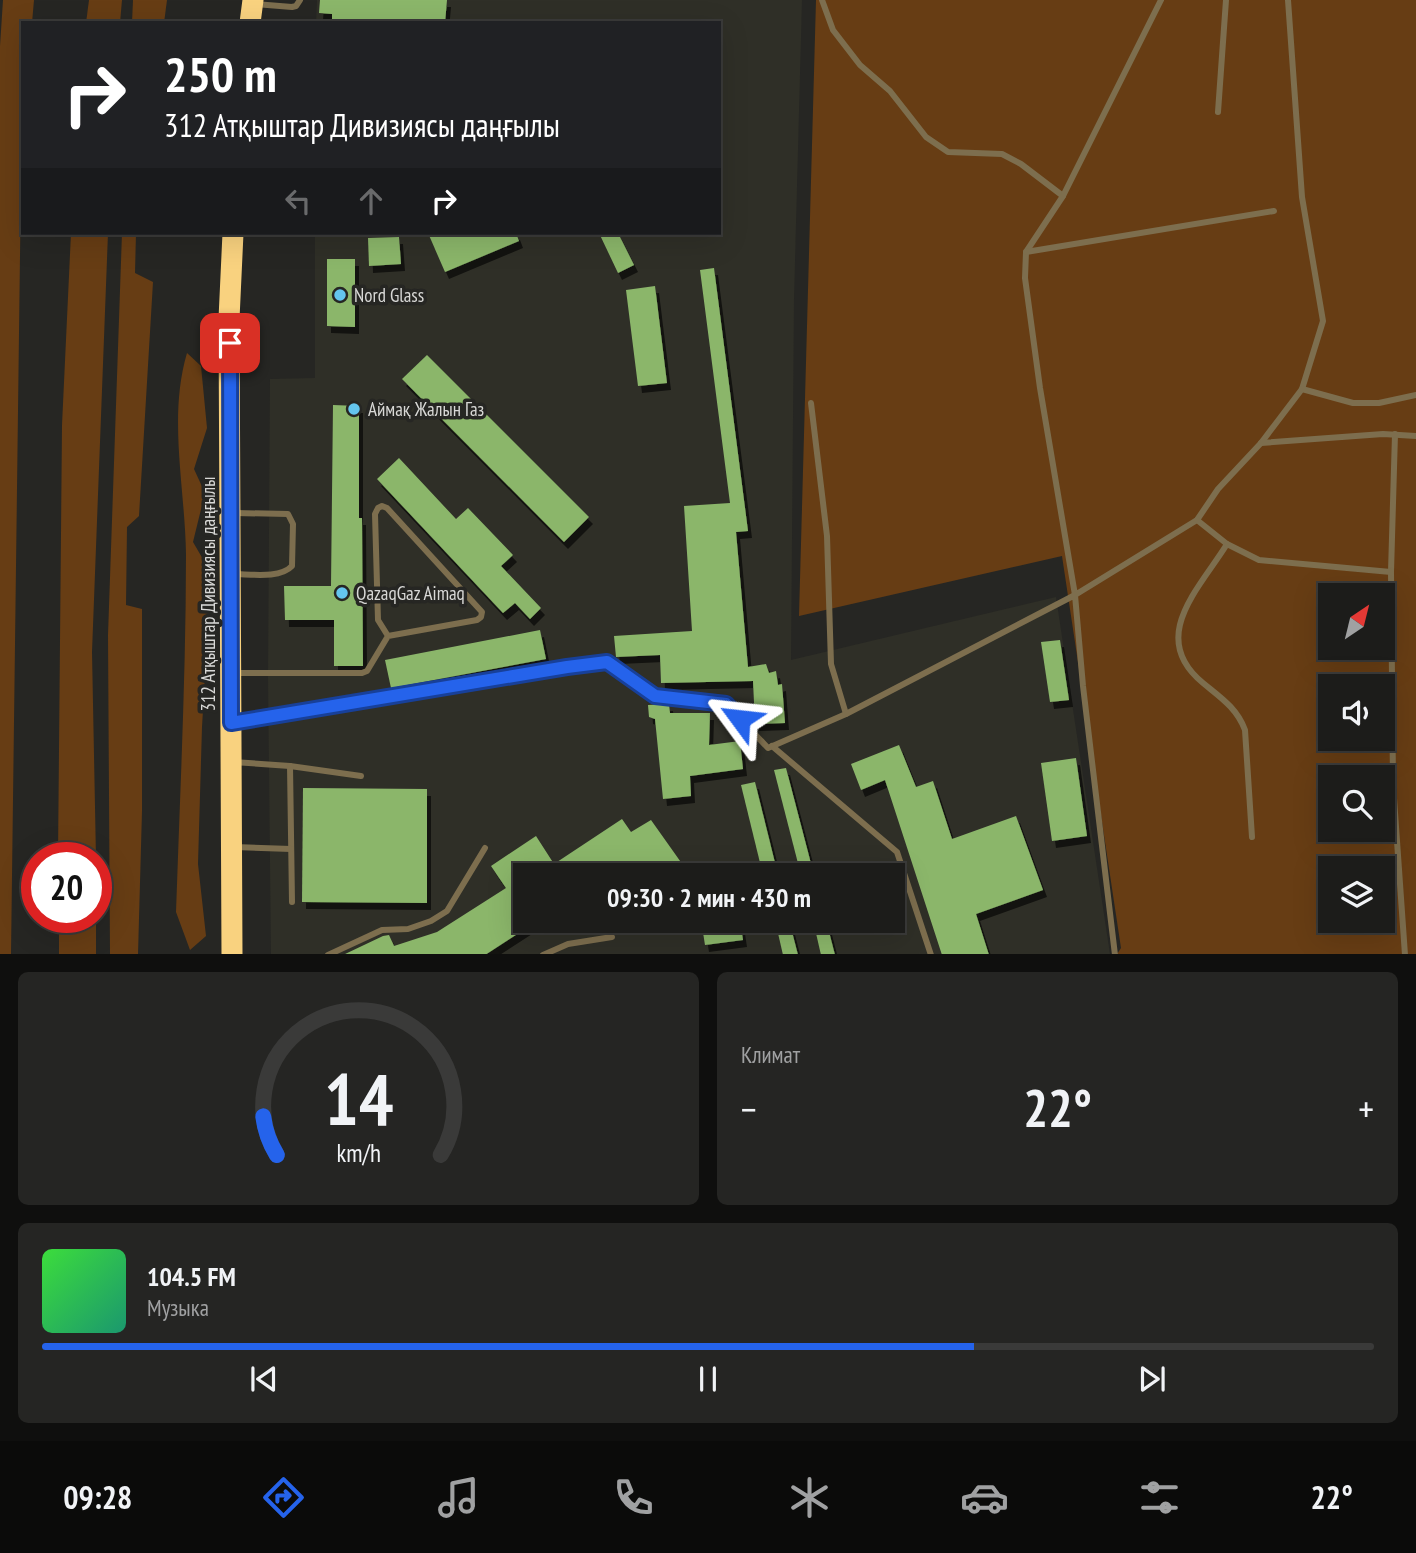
<!DOCTYPE html>
<html lang="ru">
<head>
<meta charset="utf-8">
<style>
  body { margin:0; font-family:"PT Sans Narrow",sans-serif; background:#252523; color:#f1f3f6; height:100vh; display:flex; flex-direction:column; font-size:26px; white-space:nowrap }
  * { box-sizing:border-box; margin:0 }
  p { font-size:23px; color:#a0a1a2 }
  .icon { flex:none; width:38px; height:38px; fill:none; stroke:currentColor; stroke-width:2; stroke-linecap:round; stroke-linejoin:round }
  .map { position:relative; height:954px; overflow:hidden }
  .panel { display:flex; flex-direction:column; gap:18px; padding:18px; background:#0f0f0e; flex:1 }
  .panel>* { flex:none }
  .guide { position:absolute; left:21px; top:21px; width:700px; height:214px; border-radius:0px; box-shadow:0 7px 28px #0002,0 0 0 2px #3a3a39; background:#202124; color:#fff; overflow:hidden }
  .needle { width:46px; rotate:35deg }
  .controls { position:absolute; left:1318px; top:583px; display:grid; gap:14px }
  .controls a { display:grid; place-items:center; width:77px; height:77px; border-radius:0px; background:#1c1c1a; box-shadow:0 7px 28px #0002,0 0 0 2px #3a3a39; font-size:35px }
  .speed { position:absolute; left:21px; top:842px; display:flex; gap:14px; font-size:35px; font-weight:700; text-align:center }
  .speed>* { display:grid; place-content:center; width:91px; height:91px; border-radius:50%; background:#1c1c1a; box-shadow:0 7px 28px #0002,0 0 0 2px #3a3a39; line-height:1 }
  .speed .limit { border:10px solid #d22; background:#fff; color:#111 }
  .pin { position:absolute; display:grid; place-items:center; width:60px; height:60px; color:#fff; margin:-30px; border-radius:14px; box-shadow:0 4px 10px #0006 }
  .me { position:absolute; width:77px; margin:-38px; rotate:300deg; stroke-linejoin:round; filter:drop-shadow(0 0 5px #0008) }
  .turn { display:flex; align-items:center; gap:24px; height:147px; padding:0 28px; font-size:32px }
  .turn .icon { width:91px; height:91px; stroke-width:2.5 }
  .turn b { display:block; font-size:49px; line-height:60px }
  .lanes { display:flex; align-items:center; height:66px; padding:0 28px; background:#0003; justify-content:center; gap:35px; direction:ltr }
  .lanes .off { opacity:.35 }
  .big { font-size:52px; font-weight:600; line-height:1.1 }
  .panel .tile { flex:1; display:flex; flex-direction:column; justify-content:center; gap:10px; min-width:0; padding:0 24px; border-radius:10px; background:#252523 }
  .panel .dial { align-items:center; gap:0 }
  .dial svg { height:182px; overflow:visible; fill:none; stroke:#3a3a39; stroke-width:7; stroke-linecap:round; text-anchor:middle }
  .dial text { fill:#f1f3f6; stroke:none }
  .song { display:flex; align-items:center; gap:21px }
  .cover { width:84px; height:84px; border-radius:10px; background:linear-gradient(135deg,hsl(120 70% 55%),hsl(160 70% 35%)) }
  .played { height:7px; border-radius:4px; background:linear-gradient(90deg,#2563eb 70%,#3a3a39 70%) }
  .keys { display:flex; justify-content:space-around; direction:ltr }
  .heat { display:flex; justify-content:space-between; align-items:center; font-size:38px; direction:ltr }
  .panel .tiles { flex:1; display:grid; gap:18px; grid-template-columns:1fr 1fr }
  .tile:last-child { grid-column:span 2 }
  .trip { position:absolute; left:513px; top:863px; width:392px; height:70px; border-radius:0px; background:#1c1c1a; box-shadow:0 7px 28px #0002,0 0 0 2px #3a3a39; font-weight:600; line-height:70px; text-align:center }
  .tab-bar { display:flex; height:112px; justify-content:space-around; align-items:center; background:#0b0b0a; color:#a0a1a2 }
  .tab-bar .icon { width:49px; height:49px }
  .tab-bar .on { color:#2563eb }
  .tab-bar b { font-size:32px; color:#f1f3f6 }
  .map>svg:first-child { display:block }
  .built { fill:#2f2f27; fill-rule:evenodd }
  .green { fill:#673d14; fill-rule:evenodd }
  .building { fill:#8bb66b; filter:url(#shadow) }
  .lines { fill:none; stroke-linecap:round; stroke-linejoin:round }
  .lane { stroke:#7d6e4e; stroke-width:6 }
  .highway { stroke:#f9d27f; stroke-width:21 }
  .route-casing { stroke:#184099; stroke-width:18 }
  .route { stroke:#2563eb; stroke-width:12 }
  .poi-dot { fill:#64c5ee; stroke:#262623; stroke-width:2.5 }
  .labels { text-anchor:middle; dominant-baseline:central; stroke-width:7; stroke-linejoin:round; paint-order:stroke }
  .poi-label { font-size:19px; fill:#d8d8d6; stroke:#262623; text-anchor:start }
  .street-label { font-size:19px; fill:#d8d8d6; stroke:#262623 }
</style>
</head>
<body>
<div class="map">
<svg width="1416" height="955" viewBox="0 0 1416 955">
  <defs>
    <filter id="shadow"><feDropShadow dx="4" dy="7" stdDeviation="0" flood-color="#0009"/></filter>
  </defs>
  <rect width="100%" height="100%" fill="#262623"/>
  <path class="built" d="M317,0h485l-8,299 -3,361 265,-63 54,357h-839l-3,-276 2,-299 45,-1v-145h404v-210h-403zM525,875h367v45h-367z"/>
  <g class="green">
    <polygon points="3,0 34,0 32,23 23,23 11,955 0,954 0,46"/>
    <polygon points="89,0 122,0 120,23 86,23"/>
    <polygon points="133,0 167,0 164,23 132,23"/>
    <path d="M816,0h600v954h-299l4,-6 -59,-392 -263,60zM1330,595h52v53h-52zM1330,686h52v52h-52zM1330,777h52v53h-52zM1330,868h52v52h-52z"/>
    <polygon points="71,233 108,233 92,652 96,858 58,857 62,425"/>
    <polygon points="122,233 136,233 135,273 153,282 139,516 127,527 126,605 142,609 142,811 138,955 110,954 108,635"/>
    <path d="M187,353l14,13 6,62 -13,41 11,24 -12,49 18,31 -9,154 -4,137 8,72 -16,14 -14,-38c4,-119 10,-239 10,-358 -1,-66 -18,-137 1,-201z"/>
    <polygon points="96,864 96,954 59,954 59,917 96,917"/>
  </g>
  <g class="building">
    <polygon points="320,0 447,0 445,23 332,21 332,14 319,13"/>
    <polygon points="428,233 516,233 519,241 445,272"/>
    <polygon points="599,233 618,233 634,265 618,273"/>
    <polygon points="399,237 401,264 369,266 368,238"/>
    <polygon points="327,259 355,259 355,327 327,326"/>
    <polygon points="714,268 748,531 736,532 748,667 766,664 769,673 776,671 778,685 782,684 785,723 755,724 753,681 661,683 660,655 616,657 614,636 692,631 684,506 730,503 700,270"/>
    <polygon points="655,286 667,383 638,386 626,290"/>
    <polygon points="427,355 589,517 564,542 402,379"/>
    <polygon points="333,405 359,406 359,518 362,518 363,666 334,666 334,620 285,620 284,586 331,586"/>
    <polygon points="399,458 456,519 468,508 513,555 501,566 541,608 530,619 515,603 503,613 377,479"/>
    <polygon points="540,630 546,659 391,688 385,660"/>
    <polygon points="1060,640 1069,700 1050,702 1041,642"/>
    <polygon points="669,704 670,713 710,713 709,745 740,741 743,769 690,776 691,796 663,799 655,719 649,717 648,705"/>
    <polygon points="899,745 916,787 933,781 952,839 1016,816 1043,890 976,914 989,955 942,955 885,780 861,790 851,764"/>
    <polygon points="1076,758 1087,836 1052,841 1041,763"/>
    <polygon points="786,768 814,875 801,875 774,770"/>
    <polygon points="755,782 778,875 763,875 741,785"/>
    <polygon points="303,788 427,789 427,903 302,902"/>
    <polygon points="622,819 631,832 651,820 690,875 525,875 525,920 539,920 485,955 343,955 383,936 389,935 394,946 437,932 506,888 491,866 536,836 554,864"/>
    <polygon points="701,920 740,920 743,940 705,945"/>
    <polygon points="775,920 789,920 798,955 783,955"/>
    <polygon points="813,920 826,920 835,955 821,955"/>
  </g>
  <g class="lines">
    <g class="lane">
      <polyline points="822,0 833,30 860,65 890,91 926,137 948,152 1002,154 1021,164 1063,196"/>
      <polyline points="1161,0 1063,196 1026,252 1025,278 1040,388 1075,595 1197,520 1218,489 1261,443 1302,389 1323,321 1302,197 1288,0"/>
      <polyline points="255,4 292,7 296,6 300,0"/>
      <polyline points="1218,112 1226,0"/>
      <polyline points="1026,252 1274,211"/>
      <polyline points="1302,389 1353,403 1379,403 1416,395"/>
      <polyline points="811,403 827,536 831,664 846,714"/>
      <polyline points="1395,434 1391,572 1393,784 1405,955"/>
      <polyline points="1261,443 1383,434 1416,436"/>
      <path d="M1197,520l30,24c-27,44 -80,93 -24,139 17,14 34,25 42,47l7,107"/>
      <polyline points="1227,544 1259,560 1391,572"/>
      <path d="M233,574c17,0 47,5 59,-8l1,-42 -5,-10 -53,-1"/>
      <polyline points="233,673 362,673 367,671 388,636 477,620 481,617 482,612 387,508 382,506 378,508 375,514 378,620 388,636"/>
      <polyline points="236,722 567,667 607,662 655,696 726,704 768,748 846,714 1075,595 1083,686 1115,955"/>
      <polyline points="772,746 897,852 931,955"/>
      <polyline points="233,762 290,766 361,776"/>
      <polyline points="290,766 292,902"/>
      <polyline points="234,847 291,849"/>
      <polyline points="328,955 382,930 408,929 431,921 447,911 485,848"/>
      <polyline points="543,955 568,944 612,937"/>
    </g>
    <g class="highway">
      <polyline points="250,23 253,0"/>
      <polyline points="232,955 229,319 233,233"/>
    </g>
  </g>
  <g class="lines">
    <defs>
      <polyline id="route" points="230,343 231,723 567,667 607,662 655,696 726,704 740,719"/>
    </defs>
    <use href="#route" class="route-casing"/>
    <use href="#route" class="route"/>
  </g>
  <g class="poi-dot">
    <circle cx="340" cy="295" r="7"/>
    <circle cx="354" cy="409" r="7"/>
    <circle cx="342" cy="593" r="7"/>
  </g>
  <g class="labels">
    <g class="poi-label">
      <text x="354" y="295">Nord Glass</text>
      <text x="368" y="409">Аймақ Жалын Газ</text>
      <text x="356" y="593">QazaqGaz Aimaq</text>
    </g>
    <g class="street-label">
      <text transform="translate(208 594) rotate(-90)">312 Атқыштар Дивизиясы даңғылы</text>
    </g>
  </g>
</svg>
<div class="controls">
<a><svg class="needle" viewBox="-14 -14 28 28"><path d="M0-13l5 13h-10z" fill="#e53935"/><path d="M0 13l5-13h-10z" fill="#a0a1a2"/></svg></a>
<a><svg class="icon" aria-label="sound" viewBox="0 0 24 24"><path d="M4 9h4l5-4v14l-5-4H4zM17 9q2 3 0 6"/></svg></a>
<a><svg class="icon" aria-label="search" viewBox="0 0 24 24"><circle cx="10" cy="10" r="6"/><path d="M15 15l6 6"/></svg></a>
<a><svg class="icon" aria-label="layers" viewBox="0 0 24 24"><path d="M12 4l9 5-9 5-9-5zM3 14l9 5 9-5"/></svg></a>
</div>
<div class="speed"><div class="limit">20</div></div>
<div class="pin" style="left:230px;top:343px;background:#d93025"><svg class="icon" aria-label="arrive" viewBox="0 0 24 24"><path d="M6 21V4h12l-3 4 3 4H6"/></svg></div>
<svg class="me" style="left:740px;top:719px" viewBox="-20 -20 40 40"><path d="M0-17L14 15 0 8-14 15z" fill="#2563eb" stroke="#fff" stroke-width="4"/></svg>
<div class="trip">09:30 · 2 мин · 430 m</div>
<div class="guide">
<div class="turn"><svg class="icon" aria-label="right" viewBox="0 0 24 24"><path d="M7 20v-9h11M14 6l5 5-5 5"/></svg><div><b>250 m</b>312 Атқыштар Дивизиясы даңғылы</div></div>
<div class="lanes"><svg class="icon off" aria-label="left" viewBox="0 0 24 24"><path d="M17 20v-9H6M10 6l-5 5 5 5"/></svg><svg class="icon off" aria-label="ahead" viewBox="0 0 24 24"><path d="M12 20V5M6 11l6-6 6 6"/></svg><svg class="icon" aria-label="right" viewBox="0 0 24 24"><path d="M7 20v-9h11M14 6l5 5-5 5"/></svg></div>
</div>
</div>
<section class="panel">
<div class="tiles">
<div class="tile dial"><svg viewBox="0 0 100 80">
<path d="M14 69A42 42 0 1 1 86 69"/>
<path d="M14 69A42 42 0 0 1 8 52" stroke="#2563eb"/>
<text x="50" y="56" font-size="32" font-weight="700">14</text>
<text x="50" y="72" font-size="11">km/h</text>
</svg></div>
<div class="tile"><p>Климат</p>
<div class="heat"><a>−</a><b class="big">22°</b><a>+</a></div>
</div>
<div class="tile">
<div class="song"><i class="cover"></i><div><b>104.5 FM</b><p>Музыка</p></div></div>
<div class="played"></div>
<div class="keys"><svg class="icon" aria-label="previous" viewBox="0 0 24 24"><path d="M18 5L8 12l10 7zM5 5v14"/></svg><svg class="icon" aria-label="pause" viewBox="0 0 24 24"><path d="M8 5v14M16 5v14"/></svg><svg class="icon" aria-label="next" viewBox="0 0 24 24"><path d="M6 5l10 7-10 7zM19 5v14"/></svg></div>
</div>
</div>
</section>
<nav class="tab-bar">
<b>09:28</b>
<svg class="icon on" aria-label="directions" viewBox="0 0 24 24"><path d="M12 3l9 9-9 9-9-9zM9 14v-3h6M13 9l2 2-2 2"/></svg>
<svg class="icon" aria-label="music" viewBox="0 0 24 24"><path d="M9 18V5l10-2v13"/><circle cx="6" cy="18" r="3"/><circle cx="16" cy="16" r="3"/></svg>
<svg class="icon" aria-label="phone" viewBox="0 0 24 24"><path d="M5 4h4l2 5-3 2q2 4 5 5l2-3 5 2v4C11 20 4 13 5 4z"/></svg>
<svg class="icon" aria-label="climate" viewBox="0 0 24 24"><path d="M12 3v18M4 7l16 10M4 17L20 7"/></svg>
<svg class="icon" aria-label="car" viewBox="0 0 24 24"><path d="M5 17H2v-5l4-1 3-4h7l3 4 3 1v5h-3M9 17h6M6 11h13"/><circle cx="7" cy="17" r="2"/><circle cx="17" cy="17" r="2"/></svg>
<svg class="icon" aria-label="filters" viewBox="0 0 24 24"><path d="M4 7h16M4 17h16"/><circle cx="9" cy="7" r="2"/><circle cx="15" cy="17" r="2"/></svg>
<b>22°</b>
</nav>
</body>
</html>
